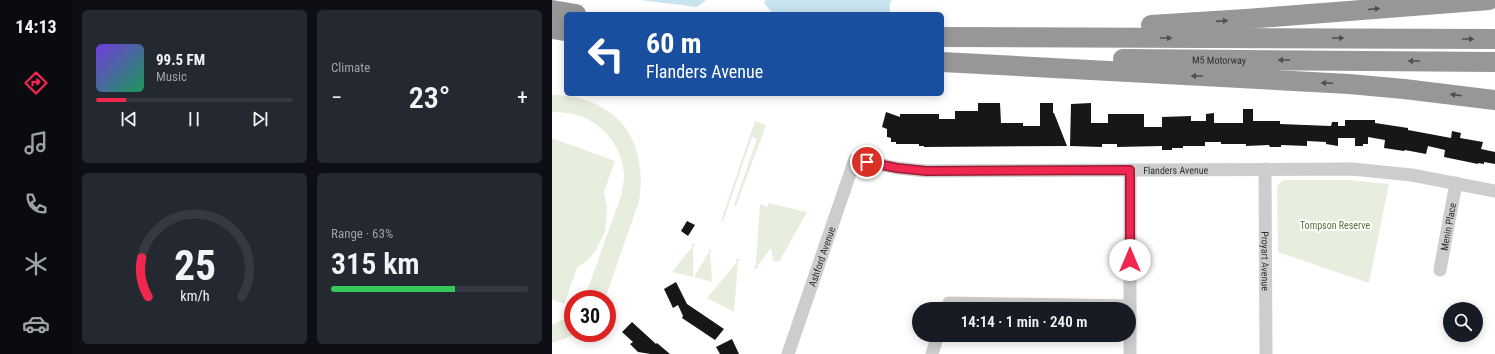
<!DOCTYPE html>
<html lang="en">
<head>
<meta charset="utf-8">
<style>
  body { margin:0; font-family:"Roboto Condensed",sans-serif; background:#242831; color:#f1f3f6; height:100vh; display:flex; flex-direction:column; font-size:15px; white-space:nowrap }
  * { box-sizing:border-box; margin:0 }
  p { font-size:13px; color:#9ea1a6 }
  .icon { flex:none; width:22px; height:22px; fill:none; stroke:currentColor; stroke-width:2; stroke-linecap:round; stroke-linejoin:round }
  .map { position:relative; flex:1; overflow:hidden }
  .side { display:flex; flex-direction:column; gap:10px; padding:10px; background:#0d0f14; width:480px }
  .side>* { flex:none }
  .banner { position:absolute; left:12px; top:12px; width:380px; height:84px; border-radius:6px; box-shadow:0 2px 10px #0003; background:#1a4fa0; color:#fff; overflow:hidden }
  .controls { position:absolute; left:891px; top:302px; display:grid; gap:8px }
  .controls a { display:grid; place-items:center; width:40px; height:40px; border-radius:50%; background:#171b24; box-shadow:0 2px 10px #0003; font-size:20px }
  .speed { position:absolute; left:12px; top:290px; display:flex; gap:8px; font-size:20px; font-weight:700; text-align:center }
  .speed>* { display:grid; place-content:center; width:52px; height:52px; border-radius:50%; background:#171b24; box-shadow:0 2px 10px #0003; line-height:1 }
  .speed .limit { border:6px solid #d22; background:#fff; color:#111 }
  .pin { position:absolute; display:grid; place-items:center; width:34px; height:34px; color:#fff; margin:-17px; border:2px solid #fff; border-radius:50%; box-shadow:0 1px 4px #0007 }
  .me { position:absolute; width:44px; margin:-22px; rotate:0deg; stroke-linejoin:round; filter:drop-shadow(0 0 3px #0008) }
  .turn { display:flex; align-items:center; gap:14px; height:84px; padding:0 16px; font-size:18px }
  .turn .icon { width:52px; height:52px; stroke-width:2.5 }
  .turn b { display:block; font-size:28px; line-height:34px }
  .big { font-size:30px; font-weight:600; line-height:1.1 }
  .side .widget { flex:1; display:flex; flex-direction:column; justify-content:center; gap:6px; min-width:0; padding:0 14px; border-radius:6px; background:#242831 }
  .side .dial { align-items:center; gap:0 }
  .dial svg { height:104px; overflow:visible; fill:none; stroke:#363941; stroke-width:7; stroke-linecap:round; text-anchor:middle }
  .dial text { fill:#f1f3f6; stroke:none }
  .song { display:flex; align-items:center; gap:12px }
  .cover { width:48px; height:48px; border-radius:6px; background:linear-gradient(135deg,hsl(260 70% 55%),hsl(150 70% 35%)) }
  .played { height:4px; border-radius:2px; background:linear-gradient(90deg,#f02850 15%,#363941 15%) }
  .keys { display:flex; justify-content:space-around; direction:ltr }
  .heat { display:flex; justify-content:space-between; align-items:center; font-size:22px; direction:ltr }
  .charge { height:6px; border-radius:3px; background:linear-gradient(90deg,#34c759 63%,#363941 0) }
  .side .tiles { flex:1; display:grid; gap:10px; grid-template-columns:repeat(2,1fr) }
  .trip { position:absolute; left:360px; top:302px; width:224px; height:40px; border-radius:20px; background:#171b24; box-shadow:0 2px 10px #0003; font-weight:600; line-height:40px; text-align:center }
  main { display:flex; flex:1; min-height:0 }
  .tab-bar { display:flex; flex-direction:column; width:72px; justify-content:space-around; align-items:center; background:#090b0e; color:#9ea1a6 }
  .tab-bar .icon { width:28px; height:28px }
  .tab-bar .current { color:#f02850 }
  .tab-bar b { font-size:18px; color:#f1f3f6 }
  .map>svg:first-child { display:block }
  .green { fill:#e8eedd }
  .water { fill:#c8e4ee }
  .building { fill:#171717 }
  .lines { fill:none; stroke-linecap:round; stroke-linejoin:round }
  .minor { stroke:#cdcdcd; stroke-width:13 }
  .highway { stroke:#979797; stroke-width:20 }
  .oneway { fill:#4f4f4f }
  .route-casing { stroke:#9c1a34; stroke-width:10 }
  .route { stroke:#f02850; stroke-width:7 }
  .labels { text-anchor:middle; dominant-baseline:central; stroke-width:4; stroke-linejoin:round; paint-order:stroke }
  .street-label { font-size:10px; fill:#303030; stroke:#fff }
  .park-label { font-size:10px; fill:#596f3a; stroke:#fff }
</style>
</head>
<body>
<main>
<nav class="tab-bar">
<b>14:13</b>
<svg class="icon current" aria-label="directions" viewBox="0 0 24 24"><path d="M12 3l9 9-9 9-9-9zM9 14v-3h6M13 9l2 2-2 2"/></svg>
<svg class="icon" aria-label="music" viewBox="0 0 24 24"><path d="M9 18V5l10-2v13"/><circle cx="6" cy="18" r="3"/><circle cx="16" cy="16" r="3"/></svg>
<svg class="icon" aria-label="phone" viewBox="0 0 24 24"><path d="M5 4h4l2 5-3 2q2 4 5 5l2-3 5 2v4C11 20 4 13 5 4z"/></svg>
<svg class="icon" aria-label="climate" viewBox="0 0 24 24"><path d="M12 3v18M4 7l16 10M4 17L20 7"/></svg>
<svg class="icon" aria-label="car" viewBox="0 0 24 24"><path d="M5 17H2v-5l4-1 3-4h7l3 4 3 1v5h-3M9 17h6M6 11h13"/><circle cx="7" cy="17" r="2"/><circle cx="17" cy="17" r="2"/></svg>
</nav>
<section class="side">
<div class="tiles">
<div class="widget">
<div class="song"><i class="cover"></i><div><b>99.5 FM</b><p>Music</p></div></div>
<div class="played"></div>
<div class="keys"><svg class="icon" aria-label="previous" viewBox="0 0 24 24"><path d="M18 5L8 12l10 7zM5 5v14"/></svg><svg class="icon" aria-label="pause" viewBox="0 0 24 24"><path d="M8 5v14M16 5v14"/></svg><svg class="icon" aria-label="next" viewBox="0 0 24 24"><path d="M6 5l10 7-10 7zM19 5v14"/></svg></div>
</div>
<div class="widget"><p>Climate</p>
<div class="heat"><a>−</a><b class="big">23°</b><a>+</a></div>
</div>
<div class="widget dial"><svg viewBox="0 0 100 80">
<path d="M14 69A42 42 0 1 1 86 69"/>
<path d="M14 69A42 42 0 0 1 9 39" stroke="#f02850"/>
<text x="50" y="56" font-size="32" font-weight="700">25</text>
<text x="50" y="72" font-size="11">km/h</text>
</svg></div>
<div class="widget"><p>Range · 63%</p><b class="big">315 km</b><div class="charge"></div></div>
</div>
</section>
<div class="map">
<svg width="943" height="354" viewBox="0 0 943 354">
  <rect width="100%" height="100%" fill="#fff"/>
  <g class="green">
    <path d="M0,95c64,1 97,44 87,106l-34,98h-21c9,-24 17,-48 26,-72 6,-17 14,-34 14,-52 -1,-16 -8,-32 -20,-44 -14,-14 -32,-19 -52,-19z"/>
    <polygon points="203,121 214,125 184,206 182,205 205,139 200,137 171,221 169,221"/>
    <polygon points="0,138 63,161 52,192 55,210 53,232 44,250 38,258 25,268 12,304 0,299"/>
    <polygon points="731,180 797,180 837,184 817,283 726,252 725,186"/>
    <polygon points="216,203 255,212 227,262 221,261 219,248 206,265 206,268 203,269 202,267 204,264 208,204 216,207"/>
    <polygon points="142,243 143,245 141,247 141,277 120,272 140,247 140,244"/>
    <polygon points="157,249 160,250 158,252 160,282 142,277 157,252"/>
    <polygon points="186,258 188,260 186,262 182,312 155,298 185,262 184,259"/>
    <polygon points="21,312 21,333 24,333 12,339 0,343 0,325 10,320"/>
  </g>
  <g class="water">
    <polygon points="88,0 154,0 145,7"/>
    <polygon points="214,0 340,0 338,3 338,11 335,14 221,14 212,3"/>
  </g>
  <g class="building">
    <polygon points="426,103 448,103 449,123 471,123 471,126 488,126 488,103 501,103 501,113 502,113 515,146 372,147 372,146 367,146 367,144 344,144 344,142 339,142 339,138 335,137 335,129 330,127 334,112 348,117 348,114 387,114 387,119 403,119 403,111 426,111"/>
    <polygon points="539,103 539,123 556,123 556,114 592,114 592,127 610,127 610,117 639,116 639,121 654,121 654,114 662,113 662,123 691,123 691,109 701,109 701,121 728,121 728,124 779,126 780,122 786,122 786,126 793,126 793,120 823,120 823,123 856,128 856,130 899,138 900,131 909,133 908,138 931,142 929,149 943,152 943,164 932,162 932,164 926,163 926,164 892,157 893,150 876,146 874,154 853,150 852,151 832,148 833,140 816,137 816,144 811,144 811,146 803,146 803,138 786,138 786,146 774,144 774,142 755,141 755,146 729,145 729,147 718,147 717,145 694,146 694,144 669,144 669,142 653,142 653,146 631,146 631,148 620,148 620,150 610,150 610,146 565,147 565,144 550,144 550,147 518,146 519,104"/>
    <polygon points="135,221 143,225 136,236 129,231"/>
    <polygon points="124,282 135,304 172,329 163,340 130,318 131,316 126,305 121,308 112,289"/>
    <polygon points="80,322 104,344 105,343 118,354 99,354 86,352 78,344 81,342 70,332"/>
    <polygon points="180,339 187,354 168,354 164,347"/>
  </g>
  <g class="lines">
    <g class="minor">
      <path id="s1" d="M713,169l1,185"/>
      <path id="s2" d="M888,270l16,-87"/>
      <polyline points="395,309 397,303 578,306"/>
      <path id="s3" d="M236,354l67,-195 42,9 29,3 426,-2 60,6 83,16"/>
      <polyline points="380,354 386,335"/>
      <polyline points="578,354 578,170"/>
    </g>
    <g class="highway">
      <polyline points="0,10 24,14"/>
      <polyline points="599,25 694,19 937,0"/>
      <polyline points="0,29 14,31"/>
      <polyline points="390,37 943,39"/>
      <path id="s4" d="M571,59l372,3"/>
      <polyline points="390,62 797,84 852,89 943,100"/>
    </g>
  </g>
  <defs><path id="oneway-solid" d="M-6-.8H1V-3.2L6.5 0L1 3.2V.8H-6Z"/></defs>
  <g class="oneway">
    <use href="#oneway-solid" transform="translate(822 9) rotate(-5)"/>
    <use href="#oneway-solid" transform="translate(670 21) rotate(-4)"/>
    <use href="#oneway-solid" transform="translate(614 38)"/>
    <use href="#oneway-solid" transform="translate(786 38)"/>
    <use href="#oneway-solid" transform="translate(916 39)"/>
    <use href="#oneway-solid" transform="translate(732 60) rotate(-180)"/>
    <use href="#oneway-solid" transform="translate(862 61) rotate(-180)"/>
    <use href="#oneway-solid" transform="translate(645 76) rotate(-177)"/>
    <use href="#oneway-solid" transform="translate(775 83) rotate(-177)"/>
    <use href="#oneway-solid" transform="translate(904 95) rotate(-173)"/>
  </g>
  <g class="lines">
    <defs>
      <polyline id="route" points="315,162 345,168 374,171 578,170 578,260"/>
    </defs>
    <use href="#route" class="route-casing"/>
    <use href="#route" class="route"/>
  </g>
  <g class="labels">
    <g class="street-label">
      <text stroke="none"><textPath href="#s4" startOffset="96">M5 Motorway</textPath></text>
      <text stroke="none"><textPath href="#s3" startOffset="528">Flanders Avenue</textPath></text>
      <text stroke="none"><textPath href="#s2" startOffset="44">Menin Place</textPath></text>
      <text stroke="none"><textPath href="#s3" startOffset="103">Ashford Avenue</textPath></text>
      <text stroke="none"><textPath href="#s1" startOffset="92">Proyart Avenue</textPath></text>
    </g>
    <g class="park-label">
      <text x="783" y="225">Tompson Reserve</text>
    </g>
  </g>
</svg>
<div class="controls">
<a><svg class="icon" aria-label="search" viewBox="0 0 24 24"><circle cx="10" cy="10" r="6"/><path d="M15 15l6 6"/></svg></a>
</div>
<div class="speed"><div class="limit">30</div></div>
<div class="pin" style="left:315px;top:162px;background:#d93025"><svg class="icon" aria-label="arrive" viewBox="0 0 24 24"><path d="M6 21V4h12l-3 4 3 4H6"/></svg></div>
<svg class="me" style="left:578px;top:260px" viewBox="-20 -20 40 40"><circle r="19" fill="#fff"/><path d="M0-13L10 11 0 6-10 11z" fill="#f02850"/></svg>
<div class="trip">14:14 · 1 min · 240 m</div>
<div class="banner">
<div class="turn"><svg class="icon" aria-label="left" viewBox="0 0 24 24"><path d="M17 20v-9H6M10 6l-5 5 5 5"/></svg><div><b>60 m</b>Flanders Avenue</div></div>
</div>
</div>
</main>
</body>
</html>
